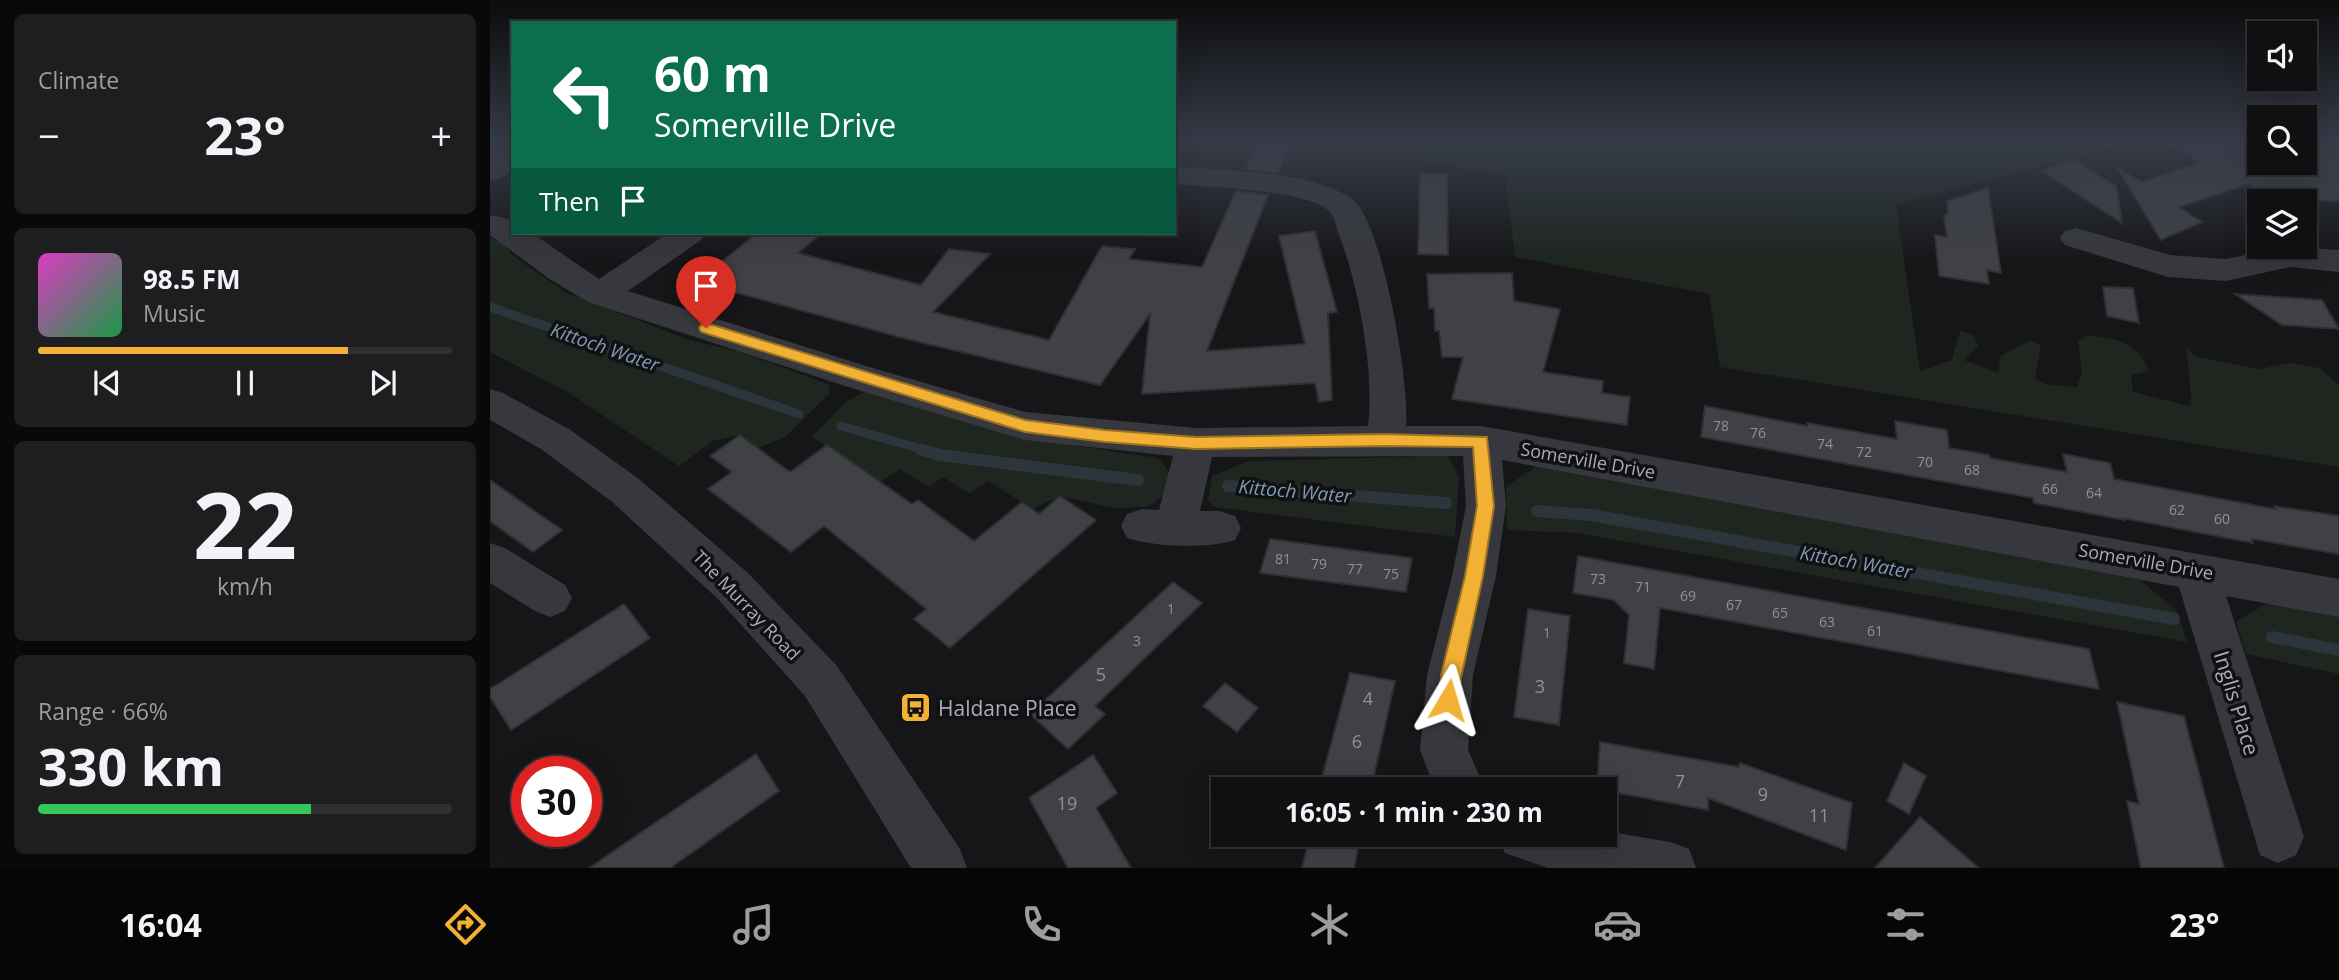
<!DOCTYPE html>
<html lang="en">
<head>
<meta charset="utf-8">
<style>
  body { margin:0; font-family:"Open Sans",sans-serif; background:#1e1e20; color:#f1f3f6; height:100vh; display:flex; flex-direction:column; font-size:26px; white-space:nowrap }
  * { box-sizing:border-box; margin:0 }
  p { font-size:23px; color:#9c9d9f }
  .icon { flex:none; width:38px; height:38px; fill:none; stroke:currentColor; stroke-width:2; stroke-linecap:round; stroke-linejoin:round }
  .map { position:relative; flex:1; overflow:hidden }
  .details { display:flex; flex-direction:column; gap:14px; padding:14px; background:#09090a; width:490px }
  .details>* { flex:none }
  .banner { position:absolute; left:21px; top:21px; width:665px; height:214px; border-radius:0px; box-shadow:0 7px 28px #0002,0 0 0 2px #303032; background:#0b6e4f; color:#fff; overflow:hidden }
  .buttons { position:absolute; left:1757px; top:21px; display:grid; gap:14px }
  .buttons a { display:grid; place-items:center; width:70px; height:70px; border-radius:0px; background:#101012; box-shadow:0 7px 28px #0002,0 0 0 2px #303032; font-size:35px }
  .speed { position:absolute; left:21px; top:756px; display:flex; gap:14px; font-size:35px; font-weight:700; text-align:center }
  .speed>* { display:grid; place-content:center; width:91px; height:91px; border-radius:50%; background:#101012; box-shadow:0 7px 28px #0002,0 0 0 2px #303032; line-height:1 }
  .speed .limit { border:10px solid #d22; background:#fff; color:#111 }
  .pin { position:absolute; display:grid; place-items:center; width:60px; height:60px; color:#fff; margin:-72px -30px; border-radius:50% 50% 50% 0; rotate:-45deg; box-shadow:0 0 7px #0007 }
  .pin .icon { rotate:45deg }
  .me { position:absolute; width:77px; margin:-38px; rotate:7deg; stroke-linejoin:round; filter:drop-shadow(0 0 5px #0008) }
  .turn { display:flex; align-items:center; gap:24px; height:147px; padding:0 28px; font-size:32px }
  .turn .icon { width:91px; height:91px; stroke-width:2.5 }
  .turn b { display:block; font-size:49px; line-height:60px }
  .then { display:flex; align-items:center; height:66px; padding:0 28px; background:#0003; gap:14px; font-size:26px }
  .big { font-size:52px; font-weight:700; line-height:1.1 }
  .details .card { flex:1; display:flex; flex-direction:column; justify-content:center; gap:10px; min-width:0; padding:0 24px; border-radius:10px; background:#1e1e20 }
  .details .dial { align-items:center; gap:0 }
  .dial b { font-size:91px; line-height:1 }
  .song { display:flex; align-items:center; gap:21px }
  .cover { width:84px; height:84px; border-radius:10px; background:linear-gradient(135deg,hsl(310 70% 55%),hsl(140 70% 35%)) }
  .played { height:7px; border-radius:4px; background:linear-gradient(90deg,#f2b134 75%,#303032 75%) }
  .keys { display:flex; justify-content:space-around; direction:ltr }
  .heat { display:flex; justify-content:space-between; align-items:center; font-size:38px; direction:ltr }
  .charge { height:10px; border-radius:5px; background:linear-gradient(90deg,#34c759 66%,#303032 0) }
  .trip { position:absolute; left:721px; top:777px; width:406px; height:70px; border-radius:0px; background:#101012; box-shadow:0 7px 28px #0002,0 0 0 2px #303032; font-weight:700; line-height:70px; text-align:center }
  .tab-bar { display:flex; height:112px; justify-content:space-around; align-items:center; background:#060607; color:#9c9d9f }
  .tab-bar .icon { width:49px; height:49px }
  .tab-bar .active { color:#f2b134 }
  .tab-bar b { font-size:32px; color:#f1f3f6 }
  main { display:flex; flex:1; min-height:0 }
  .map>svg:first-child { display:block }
  .green { fill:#1e261f }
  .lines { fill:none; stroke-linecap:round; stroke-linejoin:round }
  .stream-far1 { stroke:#2c353c; stroke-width:9 }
  .stream { stroke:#2c353c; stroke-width:12 }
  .building { fill:#404145; stroke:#303034; stroke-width:2 }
  .minor { fill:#37383d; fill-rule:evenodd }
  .route { fill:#f2b134; stroke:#9d7322; stroke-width:2 }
  .labels { text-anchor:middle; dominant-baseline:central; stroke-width:7; stroke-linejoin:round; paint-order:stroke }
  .number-label { font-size:14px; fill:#8e929b }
  .street-label { font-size:18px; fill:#a8adb8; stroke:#111113 }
  .near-number-label { font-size:18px; fill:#8e929b }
  .water-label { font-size:19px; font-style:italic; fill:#7f9bb3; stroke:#111113 }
  .near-street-label { font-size:21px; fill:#a8adb8; stroke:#111113 }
  .near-poi-label { font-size:21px; fill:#a8adb8; stroke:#111113; text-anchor:start }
</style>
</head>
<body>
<main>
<section class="details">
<div class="card"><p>Climate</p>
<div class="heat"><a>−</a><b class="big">23°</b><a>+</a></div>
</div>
<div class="card">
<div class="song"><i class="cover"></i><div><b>98.5 FM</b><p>Music</p></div></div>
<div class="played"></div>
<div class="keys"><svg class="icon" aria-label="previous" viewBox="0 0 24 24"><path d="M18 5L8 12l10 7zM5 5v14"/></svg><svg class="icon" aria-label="pause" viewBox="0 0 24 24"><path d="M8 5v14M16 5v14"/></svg><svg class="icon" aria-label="next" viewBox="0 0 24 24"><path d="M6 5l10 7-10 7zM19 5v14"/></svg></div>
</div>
<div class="card dial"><b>22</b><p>km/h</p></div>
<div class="card"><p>Range · 66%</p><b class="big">330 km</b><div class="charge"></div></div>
</section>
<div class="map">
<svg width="1849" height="868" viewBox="0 0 1849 868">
  <rect width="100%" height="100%" fill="#161618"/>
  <g class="green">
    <path d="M937,141h707l-238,64 24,166 32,-11 8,-29 14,4 4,11 -14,14 34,13 3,-17 29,-16 11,5 -6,34 10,5 32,3 5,-16 -4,-29 9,-7c26,3 54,7 61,36l-17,4 2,17 57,14 1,-11 -5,-48 11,10 62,12 32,-6 28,5 20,17v82l-619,-100 -11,-73 -194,-37 -10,-82 -81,-14z"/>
    <polygon points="0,238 14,243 21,254 75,292 199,340 251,352 340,385 339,394 294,438 267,448 250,435 223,441 189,466 76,391 0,352"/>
    <polygon points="378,390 536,438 668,458 682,475 672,497 658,507 624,508 570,496 542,509 499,481 479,493 453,477 439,487 410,469 390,482 322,437 356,402"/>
    <polygon points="957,456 969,476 965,537 725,507 718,501 722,476 759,461"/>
    <polygon points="1049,464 1650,580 1687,611 1697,642 1087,533 1017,530 1016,487"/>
    <polygon points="1779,602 1849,616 1849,674 1756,654 1746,622"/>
  </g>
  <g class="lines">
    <g class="stream-far1">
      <polyline points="0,307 309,414"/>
      <polyline points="351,426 438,451"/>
    </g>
    <g class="stream">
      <polyline points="432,450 450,455 648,480"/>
      <polyline points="738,486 956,503"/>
      <polyline points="1047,511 1101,515 1684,619"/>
      <polyline points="1782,637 1849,650"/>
    </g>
  </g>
  <g class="building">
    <polygon points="768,141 801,141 788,173 756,169"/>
    <polygon points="1676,141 1754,141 1769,149 1769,163 1815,163 1815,147 1838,141 1849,141 1849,201 1786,201 1759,184 1689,207 1712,222 1671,240 1626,166 1651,182 1711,163"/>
    <polygon points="1583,159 1626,186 1632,223 1552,171"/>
    <polygon points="930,174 957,174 958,255 928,254"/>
    <polygon points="1498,188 1511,273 1497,270 1499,284 1449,276 1445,235 1457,237 1454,216 1458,214 1457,201"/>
    <polygon points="746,191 778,195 717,351 815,344 789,236 825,231 847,312 838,313 842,400 829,402 825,383 652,394 660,314 610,385 417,339 240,291 231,298 199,288 267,233 332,233 308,253 431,285 459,249 500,254 443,312 559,340 612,246 645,249 639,259 712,267"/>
    <polygon points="1022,273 1024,301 1070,309 1053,372 1113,381 1112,393 1140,397 1137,425 962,399 973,357 952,357 949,331 945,331 944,308 939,308 937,274"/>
    <polygon points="1613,287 1643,288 1649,323 1617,316"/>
    <polygon points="1745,294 1832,300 1849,329 1792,325"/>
    <polygon points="1215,406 1317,426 1317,423 1407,439 1405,421 1457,430 1459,448 1499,455 1500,458 1577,472 1573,454 1620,463 1624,479 1785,509 1784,506 1849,516 1849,554 1762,539 1763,543 1633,518 1634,520 1544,503 1543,498 1211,437"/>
    <polygon points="250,435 300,472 337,445 422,504 428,500 484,541 532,502 549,514 570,496 606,520 460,648 424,619 436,609 334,526 301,552 218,489 242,472 220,456"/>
    <polygon points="0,480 72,530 43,552 0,521"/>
    <polygon points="780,539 922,558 916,592 770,573"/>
    <polygon points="1088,556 1599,649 1609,689 1170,608 1164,669 1134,663 1139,615 1124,600 1083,593"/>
    <polygon points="683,582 712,603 605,706 615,714 578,749 540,714"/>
    <polygon points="134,604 160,638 21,730 0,697 0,689"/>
    <polygon points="1038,609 1080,616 1069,725 1024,717"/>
    <polygon points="860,673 905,681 881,789 829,789"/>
    <polygon points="735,683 768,708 747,732 713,706"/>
    <polygon points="1627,702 1694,716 1734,868 1651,868 1637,801 1649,804"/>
    <polygon points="1110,742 1249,767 1250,763 1362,803 1356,850 1218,798 1218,810 1107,789"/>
    <polygon points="266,754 289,791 180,868 99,868"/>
    <polygon points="603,755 627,793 606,808 641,868 578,868 539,798"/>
    <polygon points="1414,763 1436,776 1419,814 1397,801"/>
    <polygon points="1430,817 1489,868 1385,868"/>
    <polygon points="820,835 871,835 864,868 812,868"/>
  </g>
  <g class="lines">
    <g class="minor">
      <polygon points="23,145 23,169 11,178 0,181 0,157 13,148"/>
      <path d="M684,166c49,5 139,5 178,33 31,22 58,188 54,227h75l858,153v38l-113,-21 78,241 -8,18 -18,8 -18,-8 -81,-268 -677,-127 4,46 -10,70 -23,99 -5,75 17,39h-50l-15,-39 7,-75 25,-99 14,-70 -3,-50 -251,1 -12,54h20l15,5 6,12 -6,12c-27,9 -81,7 -108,-2l-6,-12 6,-12 15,-5 17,1 14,-54 -148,-16 -180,-54 -257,-84 -40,-24 -58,-43v-20l23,5v13h19l67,46 69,-46h38l-5,7 -73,51 238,75 159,46 171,16 172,-2c7,-55 -10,-143 -30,-194 -2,-6 -4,-16 -8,-20 -19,-22 -124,-25 -156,-28z"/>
      <polygon points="1586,228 1680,255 1736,259 1794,247 1849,250 1849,272 1800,267 1736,281 1678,277 1575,245 1570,238 1575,231"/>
      <polygon points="0,389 13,393 79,429 149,479 258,573 347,666 470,849 477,868 421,868 315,696 228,599 121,501 51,449 0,420"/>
      <polygon points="0,543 15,548 75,585 82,598 75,611 60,617 45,611 0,583"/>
      <polygon points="1115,831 1180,842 1199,849 1206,868 1058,868 1015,853 1007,835 1115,835"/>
    </g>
  </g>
  <linearGradient id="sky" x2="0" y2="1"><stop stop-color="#0c0c0d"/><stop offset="0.54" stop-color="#363c48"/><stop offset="1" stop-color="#363c48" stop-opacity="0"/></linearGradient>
  <rect width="1849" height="262" fill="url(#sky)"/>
  <polygon class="route" points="216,323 535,420 615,430 706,437 895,434 997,437 1004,506 993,576 965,706 958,709 952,706 949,700 951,675 975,576 987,506 983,447 895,446 706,449 615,442 535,432 211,332 209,328 211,325"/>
  <defs>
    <symbol id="bus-square" viewBox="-11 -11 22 22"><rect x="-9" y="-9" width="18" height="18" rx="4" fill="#f2b134" stroke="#111113"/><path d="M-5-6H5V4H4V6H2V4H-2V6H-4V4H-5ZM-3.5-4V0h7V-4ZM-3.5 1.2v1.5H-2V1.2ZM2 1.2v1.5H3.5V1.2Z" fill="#111"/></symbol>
  </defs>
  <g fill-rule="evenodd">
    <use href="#bus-square" x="408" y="690" width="35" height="35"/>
  </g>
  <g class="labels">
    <g class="number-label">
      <text x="1231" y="425">78</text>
      <text x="1268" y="432">76</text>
      <text x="1335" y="443">74</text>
      <text x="1374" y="451">72</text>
      <text x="1435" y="461">70</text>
      <text x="1482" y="469">68</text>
      <text x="1560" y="488">66</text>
      <text x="1604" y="492">64</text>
      <text x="1687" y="509">62</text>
      <text x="1732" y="518">60</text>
      <text x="793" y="558">81</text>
      <text x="829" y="563">79</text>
      <text x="865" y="568">77</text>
      <text x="901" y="573">75</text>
      <text x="1108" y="578">73</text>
      <text x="1153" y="586">71</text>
      <text x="1198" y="595">69</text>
      <text x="1244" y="604">67</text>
      <text x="681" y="608">1</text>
      <text x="1290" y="612">65</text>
      <text x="1337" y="621">63</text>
      <text x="1385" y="630">61</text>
      <text x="1057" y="632">1</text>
      <text x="647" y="640">3</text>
    </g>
    <g class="street-label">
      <text transform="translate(1098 460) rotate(10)">Somerville Drive</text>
      <text transform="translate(1656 561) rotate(10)">Somerville Drive</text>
      <text transform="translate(257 605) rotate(46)">The Murray Road</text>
    </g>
    <g class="near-number-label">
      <text x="611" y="674">5</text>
      <text x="1050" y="686">3</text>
      <text x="878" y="698">4</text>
      <text x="867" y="741">6</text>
      <text x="1190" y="781">7</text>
      <text x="1273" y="794">9</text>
      <text x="577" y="803">19</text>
      <text x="1329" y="815">11</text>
    </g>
    <g class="water-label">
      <text transform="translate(115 347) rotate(19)">Kittoch Water</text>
      <text transform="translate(805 491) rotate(5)">Kittoch Water</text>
      <text transform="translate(1366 562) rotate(10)">Kittoch Water</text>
    </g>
    <g class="near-street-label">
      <text transform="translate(1747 703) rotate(73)">Inglis Place</text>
    </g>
    <g class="near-poi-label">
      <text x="448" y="708">Haldane Place</text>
    </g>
  </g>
</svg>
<div class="buttons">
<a><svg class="icon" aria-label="sound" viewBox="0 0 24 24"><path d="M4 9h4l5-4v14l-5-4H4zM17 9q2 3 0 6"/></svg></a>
<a><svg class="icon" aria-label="search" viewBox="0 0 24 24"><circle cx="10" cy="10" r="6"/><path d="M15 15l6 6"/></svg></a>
<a><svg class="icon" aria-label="layers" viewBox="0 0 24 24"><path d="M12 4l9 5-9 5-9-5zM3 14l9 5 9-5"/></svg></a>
</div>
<div class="speed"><div class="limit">30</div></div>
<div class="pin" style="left:216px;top:328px;background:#d93025"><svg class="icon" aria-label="arrive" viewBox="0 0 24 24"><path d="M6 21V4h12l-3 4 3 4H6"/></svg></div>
<svg class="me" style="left:958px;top:700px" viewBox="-20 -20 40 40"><path d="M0-17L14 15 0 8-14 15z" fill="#f2b134" stroke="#fff" stroke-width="4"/></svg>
<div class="trip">16:05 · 1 min · 230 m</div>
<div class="banner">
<div class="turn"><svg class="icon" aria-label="left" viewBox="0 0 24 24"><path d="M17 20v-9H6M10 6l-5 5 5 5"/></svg><div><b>60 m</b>Somerville Drive</div></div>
<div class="then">Then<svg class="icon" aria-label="arrive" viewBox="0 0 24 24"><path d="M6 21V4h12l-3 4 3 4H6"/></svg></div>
</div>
</div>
</main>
<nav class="tab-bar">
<b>16:04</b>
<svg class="icon active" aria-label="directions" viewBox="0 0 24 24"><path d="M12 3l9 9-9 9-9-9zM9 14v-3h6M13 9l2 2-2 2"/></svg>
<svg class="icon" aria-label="music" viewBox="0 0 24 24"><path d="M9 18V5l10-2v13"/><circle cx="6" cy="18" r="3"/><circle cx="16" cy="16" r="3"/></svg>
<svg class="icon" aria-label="phone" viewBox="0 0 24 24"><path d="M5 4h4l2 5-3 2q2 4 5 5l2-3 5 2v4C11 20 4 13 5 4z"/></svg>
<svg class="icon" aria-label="climate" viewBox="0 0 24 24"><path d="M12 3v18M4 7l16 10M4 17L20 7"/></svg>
<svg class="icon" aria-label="car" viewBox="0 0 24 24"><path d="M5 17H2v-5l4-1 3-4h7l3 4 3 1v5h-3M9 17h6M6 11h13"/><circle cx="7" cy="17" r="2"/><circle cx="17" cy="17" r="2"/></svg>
<svg class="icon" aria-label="filters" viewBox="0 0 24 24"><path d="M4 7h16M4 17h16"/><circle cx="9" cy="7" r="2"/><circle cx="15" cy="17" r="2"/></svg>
<b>23°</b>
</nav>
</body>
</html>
